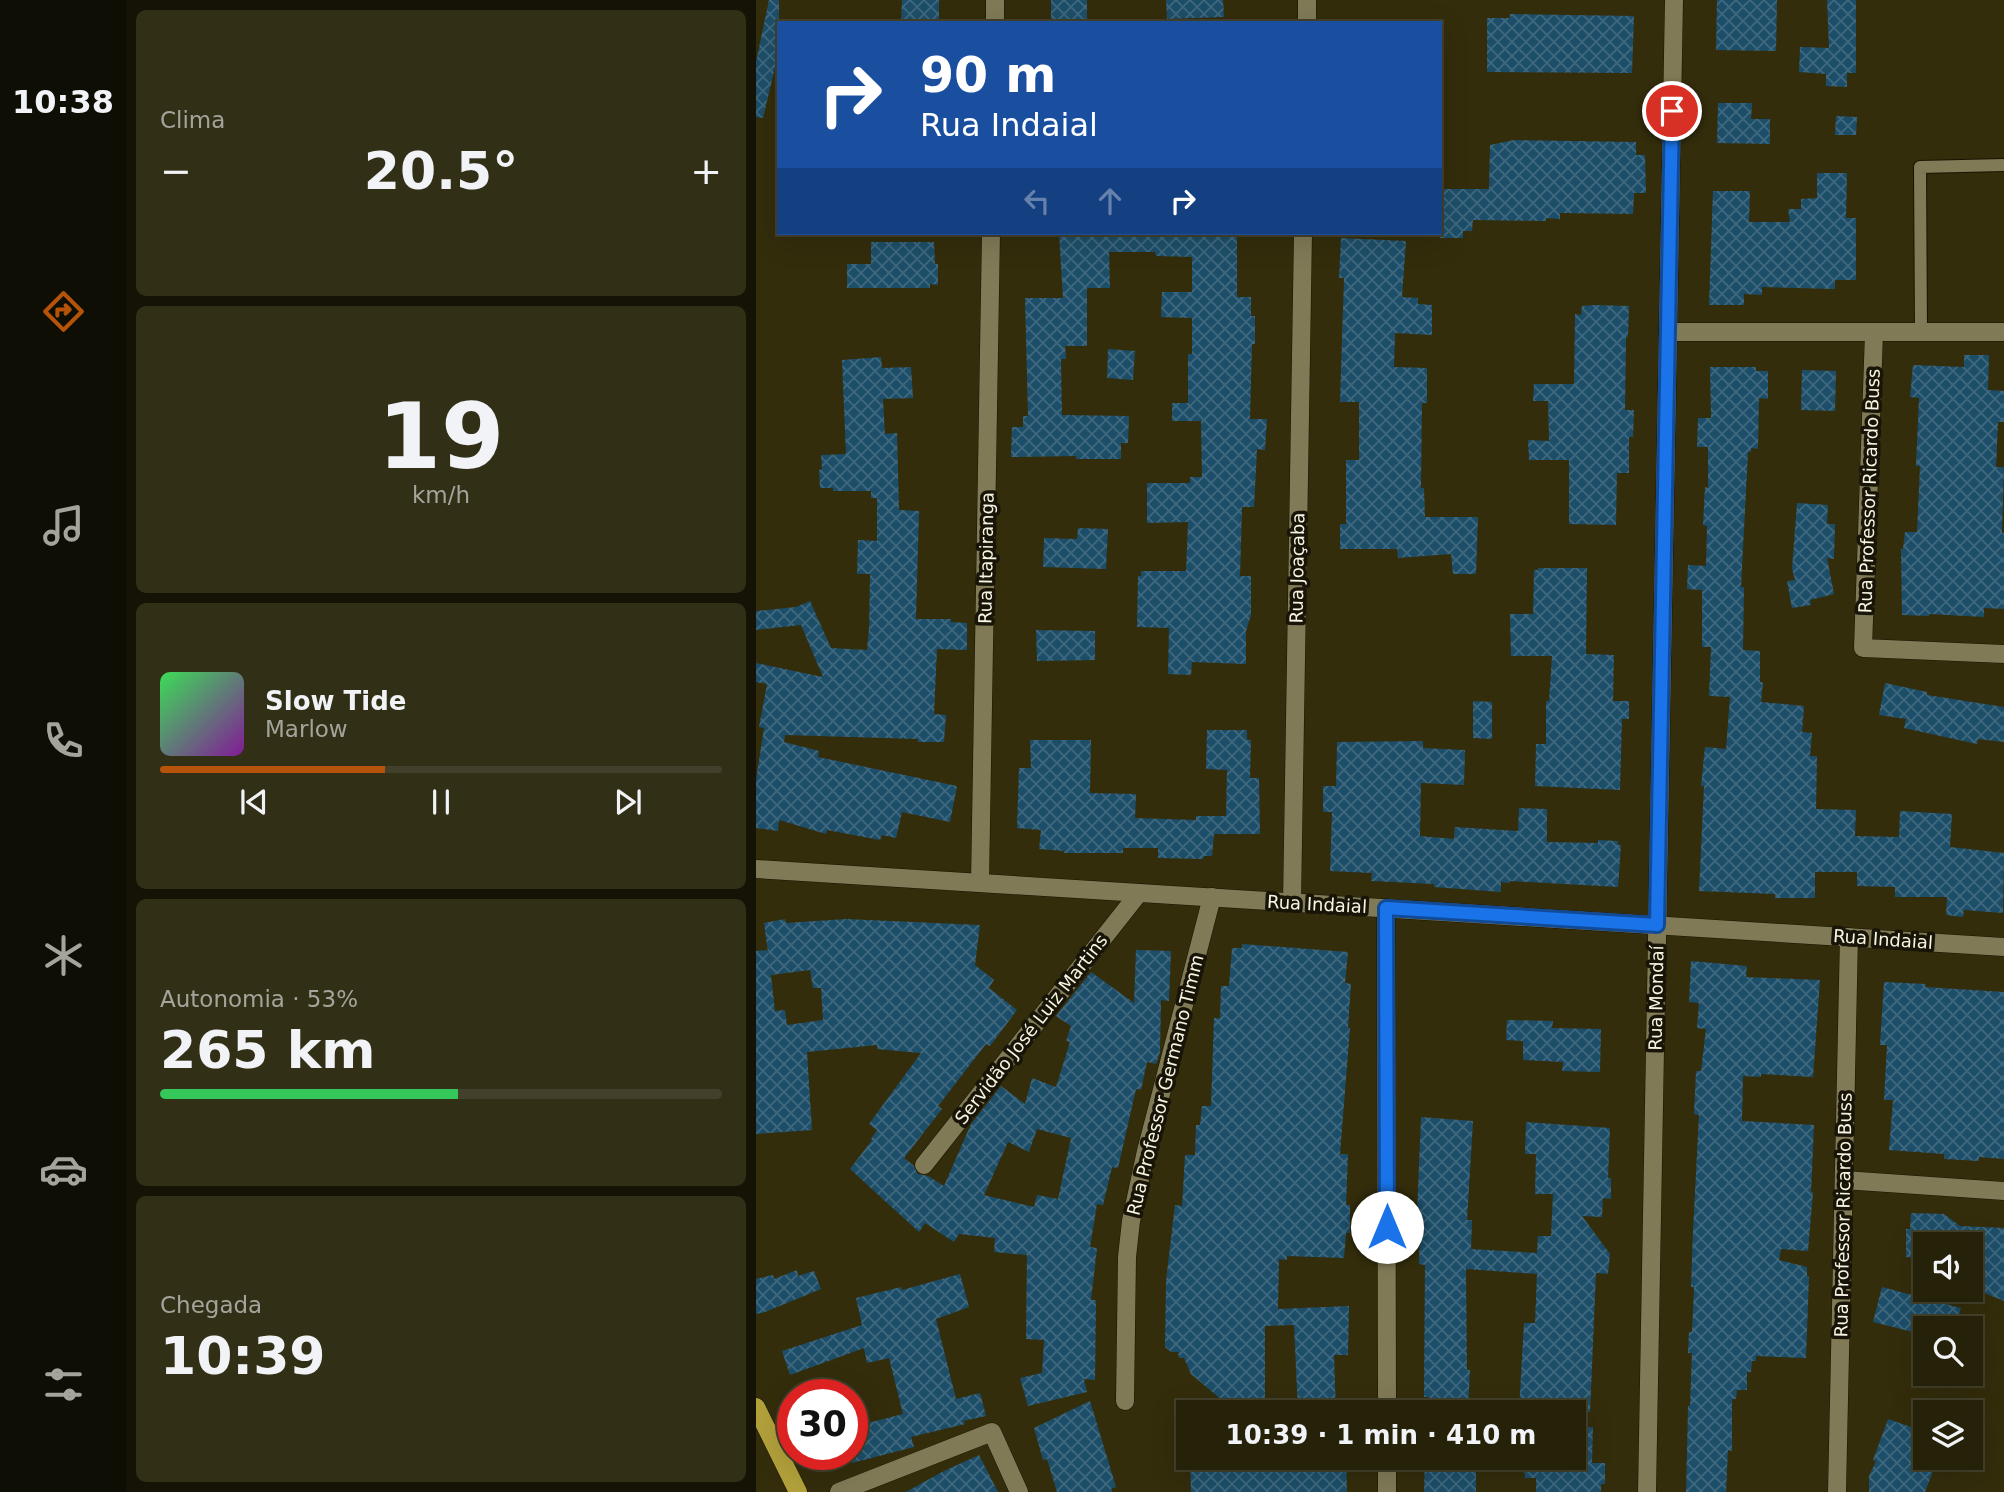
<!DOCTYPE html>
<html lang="pt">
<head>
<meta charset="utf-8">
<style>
  body { margin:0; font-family:"DejaVu Sans",sans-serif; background:#322f17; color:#f1f3f6; height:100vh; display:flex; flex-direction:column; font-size:26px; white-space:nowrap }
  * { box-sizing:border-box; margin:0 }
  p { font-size:23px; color:#a4a49c }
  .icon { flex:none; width:38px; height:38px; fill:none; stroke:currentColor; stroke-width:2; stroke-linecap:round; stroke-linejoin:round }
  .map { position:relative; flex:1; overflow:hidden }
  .side { display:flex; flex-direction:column; gap:10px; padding:10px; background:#151305; width:630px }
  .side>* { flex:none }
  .banner { position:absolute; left:21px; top:21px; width:665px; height:214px; border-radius:0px; box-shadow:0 7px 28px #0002,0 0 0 2px #423f2a; background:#1a4fa0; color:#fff; overflow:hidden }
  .fabs { position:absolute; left:1157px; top:1232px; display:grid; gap:14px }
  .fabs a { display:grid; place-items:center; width:70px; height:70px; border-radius:0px; background:#262209; box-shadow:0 7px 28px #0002,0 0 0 2px #423f2a; font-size:35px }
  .speed { position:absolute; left:21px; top:1379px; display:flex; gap:14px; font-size:35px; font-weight:700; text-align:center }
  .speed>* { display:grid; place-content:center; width:91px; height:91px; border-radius:50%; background:#262209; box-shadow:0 7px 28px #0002,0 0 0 2px #423f2a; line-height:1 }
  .speed .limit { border:10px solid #d22; background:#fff; color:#111 }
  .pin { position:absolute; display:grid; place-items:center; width:60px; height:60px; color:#fff; margin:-30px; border:4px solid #fff; border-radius:50%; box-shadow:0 2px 7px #0007 }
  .me { position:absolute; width:77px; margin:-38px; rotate:0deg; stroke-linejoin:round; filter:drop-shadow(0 0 5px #0008) }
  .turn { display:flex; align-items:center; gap:24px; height:147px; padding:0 28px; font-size:32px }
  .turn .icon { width:91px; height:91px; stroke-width:2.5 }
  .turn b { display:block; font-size:49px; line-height:60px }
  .lanes { display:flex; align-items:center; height:66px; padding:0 28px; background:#0003; justify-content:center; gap:35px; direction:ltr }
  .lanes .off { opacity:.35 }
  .big { font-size:52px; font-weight:800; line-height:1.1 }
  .side .widget { flex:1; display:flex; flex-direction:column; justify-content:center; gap:10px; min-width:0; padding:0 24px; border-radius:10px; background:#322f17 }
  .side .dial { align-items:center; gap:0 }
  .dial b { font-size:91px; line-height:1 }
  .song { display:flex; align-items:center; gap:21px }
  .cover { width:84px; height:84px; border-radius:10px; background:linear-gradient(135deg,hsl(130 70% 55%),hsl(290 70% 35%)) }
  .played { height:7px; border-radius:4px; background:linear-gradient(90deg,#b45309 40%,#423f2a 40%) }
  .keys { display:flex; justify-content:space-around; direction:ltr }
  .heat { display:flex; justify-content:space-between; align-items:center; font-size:38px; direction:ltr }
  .charge { height:10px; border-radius:5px; background:linear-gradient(90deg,#34c759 53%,#423f2a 0) }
  .trip { position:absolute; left:420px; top:1400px; width:410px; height:70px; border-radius:0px; background:#262209; box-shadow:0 7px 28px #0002,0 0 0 2px #423f2a; font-weight:800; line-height:70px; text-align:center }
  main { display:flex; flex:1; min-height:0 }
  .tab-bar { display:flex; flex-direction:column; width:126px; justify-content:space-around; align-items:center; background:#0f0e04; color:#a4a49c }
  .tab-bar .icon { width:49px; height:49px }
  .tab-bar .on { color:#b45309 }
  .tab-bar b { font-size:32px; color:#f1f3f6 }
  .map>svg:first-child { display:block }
  .building { fill:url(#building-cross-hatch); fill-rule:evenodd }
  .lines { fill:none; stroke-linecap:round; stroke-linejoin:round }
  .lane-casing { stroke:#191500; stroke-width:14 }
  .street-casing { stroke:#191500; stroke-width:19 }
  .secondary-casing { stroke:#191500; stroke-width:19 }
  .primary-casing { stroke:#191500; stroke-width:19 }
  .lane { stroke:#807a57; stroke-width:12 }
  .street { stroke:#807a57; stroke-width:18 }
  .secondary { stroke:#807a57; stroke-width:18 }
  .primary { stroke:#b2a13b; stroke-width:18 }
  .route-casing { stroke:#114b97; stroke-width:18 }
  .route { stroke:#1a73e8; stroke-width:12 }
  .labels { text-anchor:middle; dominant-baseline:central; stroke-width:7; stroke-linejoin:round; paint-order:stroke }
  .street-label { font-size:18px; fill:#f7f4e1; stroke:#181508 }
</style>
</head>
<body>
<main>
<nav class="tab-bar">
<b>10:38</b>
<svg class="icon on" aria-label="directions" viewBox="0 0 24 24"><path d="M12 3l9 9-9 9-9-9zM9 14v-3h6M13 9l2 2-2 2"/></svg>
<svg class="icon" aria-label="music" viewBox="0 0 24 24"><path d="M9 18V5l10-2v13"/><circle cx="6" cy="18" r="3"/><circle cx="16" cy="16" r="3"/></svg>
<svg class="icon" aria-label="phone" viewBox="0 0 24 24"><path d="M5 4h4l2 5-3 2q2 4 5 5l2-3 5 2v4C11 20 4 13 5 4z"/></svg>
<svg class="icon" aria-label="climate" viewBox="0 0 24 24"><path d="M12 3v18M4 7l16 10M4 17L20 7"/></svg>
<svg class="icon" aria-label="car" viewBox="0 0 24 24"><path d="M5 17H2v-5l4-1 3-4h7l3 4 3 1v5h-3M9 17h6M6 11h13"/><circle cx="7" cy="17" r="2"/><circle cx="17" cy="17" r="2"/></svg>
<svg class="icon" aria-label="filters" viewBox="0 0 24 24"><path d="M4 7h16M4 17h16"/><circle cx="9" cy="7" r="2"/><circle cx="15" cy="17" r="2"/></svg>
</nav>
<section class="side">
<div class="widget"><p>Clima</p>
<div class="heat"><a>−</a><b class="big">20.5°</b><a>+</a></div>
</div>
<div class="widget dial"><b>19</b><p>km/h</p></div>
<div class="widget">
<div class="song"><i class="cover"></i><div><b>Slow Tide</b><p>Marlow</p></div></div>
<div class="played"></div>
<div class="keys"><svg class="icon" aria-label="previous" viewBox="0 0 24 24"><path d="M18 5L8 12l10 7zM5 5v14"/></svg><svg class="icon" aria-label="pause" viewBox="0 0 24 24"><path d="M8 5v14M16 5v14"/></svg><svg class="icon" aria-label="next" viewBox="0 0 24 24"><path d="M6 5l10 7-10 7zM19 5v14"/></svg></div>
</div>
<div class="widget"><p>Autonomia · 53%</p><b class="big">265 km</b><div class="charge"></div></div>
<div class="widget"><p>Chegada</p><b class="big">10:39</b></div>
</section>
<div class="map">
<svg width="1248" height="1492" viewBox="0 0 1248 1492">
  <defs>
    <pattern id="building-cross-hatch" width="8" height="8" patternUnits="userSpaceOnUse" patternTransform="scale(1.75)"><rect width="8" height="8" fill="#1d4e69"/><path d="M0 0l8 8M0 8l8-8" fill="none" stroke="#3f687e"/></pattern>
  </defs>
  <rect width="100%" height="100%" fill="#332d0c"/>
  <g class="building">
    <polygon points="13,0 23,0 23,51 7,118 0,117 0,62"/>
    <polygon points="146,0 183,0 183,23 145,23"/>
    <rect x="295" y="0" width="36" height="23"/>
    <polygon points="410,0 467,0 468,17 411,19"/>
    <polygon points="961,0 1021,0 1020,51 960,50"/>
    <polygon points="1071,0 1100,0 1100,73 1091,73 1091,87 1070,86 1070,74 1043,72 1044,47 1073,48"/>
    <polygon points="754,14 878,16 876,73 731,72 731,18 754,18"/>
    <polygon points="962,103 996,103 995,119 1014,119 1014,144 961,143"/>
    <polygon points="1080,116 1101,117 1100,135 1079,135"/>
    <polygon points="758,140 880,142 880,155 889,155 890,193 878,193 877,214 804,213 804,219 790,218 790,221 717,220 716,231 707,231 707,238 684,238 685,189 733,189 734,145"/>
    <polygon points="1061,173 1091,173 1090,218 1100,218 1100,280 1079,280 1079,289 1006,287 1006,295 988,294 988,305 953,305 957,191 994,191 993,222 1034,222 1032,209 1045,209 1045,199 1061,198"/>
    <polygon points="303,233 387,233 387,235 436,235 436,237 481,237 481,297 495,297 495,316 499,316 499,344 496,344 494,419 511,419 509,450 501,449 498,507 486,507 484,576 495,576 495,615 490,631 490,664 436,662 435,675 412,674 413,628 381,627 382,576 385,576 385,571 430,571 432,522 391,523 391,483 434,483 434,477 446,477 445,421 416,421 416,403 432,403 432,354 436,354 436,318 405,317 406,292 436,292 436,257 400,256 399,252 353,252 354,288 331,288 331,346 309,346 310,359 305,359 305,363 306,415 373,416 372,443 365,443 365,459 320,459 320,456 255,457 256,427 267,427 267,416 272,416 269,298 307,298"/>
    <polygon points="585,238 650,241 646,297 662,298 662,304 676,305 676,335 639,333 638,367 671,368 671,403 666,403 665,488 668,488 669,517 722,517 720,574 697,574 695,554 642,558 641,549 584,549 584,524 590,524 590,460 603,460 603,402 584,402 588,278 583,278"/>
    <polygon points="115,242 178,242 179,264 182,264 182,285 174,284 174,288 91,288 91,264 115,264"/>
    <polygon points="838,305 873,306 872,337 870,337 869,410 878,410 877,437 873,437 873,473 861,473 860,525 813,524 813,460 773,460 772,440 793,441 792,401 777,401 778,384 818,384 819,314 825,315 826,306"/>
    <polygon points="352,349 379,351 377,380 351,378"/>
    <polygon points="1208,355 1233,355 1232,390 1248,391 1248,422 1242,422 1240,467 1248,467 1246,533 1248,533 1248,609 1228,608 1228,617 1173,614 1173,616 1146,615 1145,549 1147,549 1149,532 1161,532 1164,466 1160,466 1163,398 1154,397 1157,365 1208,367"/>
    <polygon points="125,357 126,368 155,367 157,398 127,399 129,434 141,433 143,510 163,511 160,619 195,619 195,622 211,623 211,650 181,649 178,714 190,715 188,742 162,742 162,739 29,735 28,742 63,751 62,757 201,786 194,822 146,812 140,838 126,835 124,840 71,830 70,834 23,820 22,831 0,828 0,780 8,728 3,727 11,684 0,682 0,663 67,677 45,625 0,630 0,611 40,607 54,601 75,648 111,650 113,629 114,574 101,574 102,540 121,541 121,498 115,498 115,491 77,491 77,488 64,488 63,470 66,469 65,455 90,454 86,360"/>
    <polygon points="954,367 1000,367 1000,371 1012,371 1012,399 1003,398 1002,449 995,448 995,452 992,452 985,587 988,587 987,650 1004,651 1004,682 1007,682 1005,702 1048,706 1046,732 1056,733 1054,756 1061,756 1060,809 1100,810 1099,836 1143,837 1144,811 1196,814 1194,847 1248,853 1247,913 1208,910 1207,917 1190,915 1191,897 1139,897 1139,887 1101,886 1101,872 1059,872 1059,898 1019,898 1019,894 943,891 948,786 945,786 949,747 970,749 974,697 953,696 955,647 946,647 946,590 931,589 932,565 950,566 951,526 947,525 949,487 952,488 952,447 941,447 942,418 955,418"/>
    <polygon points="1046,370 1080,371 1079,411 1045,410"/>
    <polygon points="1041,503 1072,505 1071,524 1079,524 1078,559 1071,558 1078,594 1054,600 1055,605 1036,608 1031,581 1039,580 1036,569"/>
    <polygon points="322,528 352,529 350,569 287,567 288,538 321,539"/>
    <polygon points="782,568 831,568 830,654 858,655 857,701 873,701 873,719 866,719 864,790 779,786 780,744 790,744 790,701 793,701 796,656 755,656 754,614 777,614 778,570 782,570"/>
    <polygon points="280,630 339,631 339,660 281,661"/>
    <polygon points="1129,683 1171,692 1171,695 1248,707 1248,742 1222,739 1221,744 1148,728 1150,719 1123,715"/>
    <polygon points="717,701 736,702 736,739 717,738"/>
    <polygon points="451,730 491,730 491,740 495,740 494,778 503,778 504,834 458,834 456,856 448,856 447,859 402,858 402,848 367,848 367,853 308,853 308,851 283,849 285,830 261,828 263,768 275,768 274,740 335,740 334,793 380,794 379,818 440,820 440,816 470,816 471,770 450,769"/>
    <polygon points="667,741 667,748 709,750 708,785 665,783 664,836 698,839 699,827 762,831 763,808 791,809 791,842 842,843 842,840 862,841 862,845 865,845 862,887 754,881 754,883 745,882 745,892 678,887 678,884 615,881 616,873 574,871 576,812 567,812 567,786 580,786 581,742"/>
    <path d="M29,919l1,4 60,-4 134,6 -5,40 19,15 -5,8 28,22 -27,36 -4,-2 -48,62 4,3 -38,49 9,7 5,9 10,2 16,10 27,-62 30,-38 24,18 7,-26 24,9 14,-45 -4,-1 5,-15 -15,-10 35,-44 43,31 2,-53 35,1 -2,50 -8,-1 -1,52 -4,12 -9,-2 -6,28 -5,-1 -18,79 -6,-1 -9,38 -6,-1 -7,43 7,1 -6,52h5l-1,80 -11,-1 3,13 -59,14 -8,-28 22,-5 2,-33 -18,-1 1,-84 -33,-3 1,-14 -36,-4 -5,8 -29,-19 -6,9 -69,-63 22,-29 -1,-1 6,-9 -8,-6 52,-71 -44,-4v-4l-70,7 5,78 -56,4v-183l12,-1 7,61 10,-1 2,15 36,-5 -2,-32h-8l-3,-18 -39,5 -7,-52zM281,1129l34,9 -13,61 -21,-4 -3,12 -50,-12 24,-53 21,10z"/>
    <polygon points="486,944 592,952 589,983 595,984 592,1028 594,1028 584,1154 592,1154 590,1205 594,1205 594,1233 590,1233 588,1258 531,1256 531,1260 523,1259 522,1309 593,1306 592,1355 578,1355 580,1412 542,1412 538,1325 509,1326 509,1412 480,1412 435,1374 428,1358 423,1358 422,1352 415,1352 409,1347 410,1281 419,1205 426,1206 429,1155 439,1155 440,1125 444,1125 446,1106 455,1106 458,1018 464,1018 465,986 473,986 476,948 486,948"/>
    <polygon points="935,961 991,966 990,977 1064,980 1057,1077 1005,1074 1005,1077 987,1076 986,1121 1058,1125 1055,1192 1057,1192 1052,1251 1025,1249 1023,1260 1051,1267 1051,1276 1053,1277 1050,1358 1000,1356 1000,1361 996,1361 995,1372 991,1372 991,1390 981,1390 980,1399 976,1399 976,1451 972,1450 970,1492 930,1492 932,1406 934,1406 936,1353 932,1353 933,1332 936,1332 938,1287 935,1287 937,1231 943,1115 938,1114 940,1071 945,1071 950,1029 941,1028 943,1003 933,1002"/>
    <polygon points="1128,982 1170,984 1169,987 1248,992 1248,1159 1223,1157 1223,1161 1188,1159 1188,1154 1133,1150 1137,1100 1128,1100 1131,1045 1124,1045"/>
    <polygon points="751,1020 797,1021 796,1028 845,1029 844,1072 806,1071 807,1062 767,1060 767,1041 750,1040"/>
    <polygon points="665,1117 717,1121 711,1220 716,1220 715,1249 781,1253 782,1236 795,1236 797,1194 779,1194 780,1154 769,1154 770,1122 854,1128 852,1178 855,1178 855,1199 847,1198 846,1217 826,1216 854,1254 852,1274 840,1273 834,1412 763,1410 768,1323 779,1323 781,1274 710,1269 711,1370 714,1370 712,1412 672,1412 673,1397 668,1397 669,1265 663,1264 664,1216 661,1216"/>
    <polygon points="1155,1213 1188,1214 1204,1226 1248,1228 1248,1301 1214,1287 1214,1244 1169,1244 1169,1259 1150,1257 1150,1229 1154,1229"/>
    <polygon points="41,1270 42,1276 58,1271 65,1289 9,1312 0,1314 0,1279 17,1275 18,1279"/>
    <polygon points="204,1274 213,1307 180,1319 200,1399 224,1393 230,1416 207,1421 209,1424 155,1437 158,1447 96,1463 96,1427 147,1414 133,1358 111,1363 108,1348 34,1375 26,1351 106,1325 100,1298 145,1287 146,1290"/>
    <polygon points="1126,1287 1205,1308 1199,1328 1169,1328 1169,1335 1117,1322"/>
    <polygon points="334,1401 360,1487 355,1489 356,1492 301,1492 291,1459 287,1460 278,1428"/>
    <polygon points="1132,1419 1169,1432 1169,1458 1182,1458 1169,1492 1113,1492 1113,1476 1120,1461 1117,1460"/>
    <polygon points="837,1427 836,1463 849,1463 849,1484 845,1484 845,1492 780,1492 780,1478 769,1478 767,1458 817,1458 817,1428"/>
    <polygon points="223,1455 242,1492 150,1492 186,1472"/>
    <polygon points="434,1458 510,1458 510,1472 545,1472 544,1458 590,1458 591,1492 435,1492"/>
    <polygon points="669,1458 710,1458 709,1464 720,1464 720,1492 668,1492"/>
  </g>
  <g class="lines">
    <defs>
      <polyline id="lane" points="1165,332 1164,167 1248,165"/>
      <g id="street">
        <polyline points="239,23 239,0"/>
        <polyline points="551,23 551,0"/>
        <polyline points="912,332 1248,332"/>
        <polyline points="1118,333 1107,648 1248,654"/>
        <polyline points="224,883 235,233"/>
        <polyline points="536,903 547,233"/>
        <polyline points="630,908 631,1412"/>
        <polyline points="168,1165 383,893"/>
        <polyline points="1088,1180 1248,1191"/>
        <polyline points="369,1401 371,1257 375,1221 390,1151 456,897"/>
        <polyline points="631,1458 631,1492"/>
        <polyline points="83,1492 236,1432 263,1492"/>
        <polyline points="891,1492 918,0"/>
        <polyline points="1081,1492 1093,937"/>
      </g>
      <polyline id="secondary" points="0,869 1248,947"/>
      <polyline id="primary" points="0,1407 42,1492"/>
    </defs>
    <use href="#lane" class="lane-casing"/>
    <use href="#street" class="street-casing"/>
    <use href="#secondary" class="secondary-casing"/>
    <use href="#primary" class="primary-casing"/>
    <use href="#lane" class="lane"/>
    <use href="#street" class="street"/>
    <use href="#secondary" class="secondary"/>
    <use href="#primary" class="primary"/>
  </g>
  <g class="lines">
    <defs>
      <polyline id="route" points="631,1227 630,908 901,925 916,111"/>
    </defs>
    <use href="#route" class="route-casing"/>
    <use href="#route" class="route"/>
  </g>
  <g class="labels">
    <g class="street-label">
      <text transform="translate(1113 491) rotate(-88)">Rua Professor Ricardo Buss</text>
      <text transform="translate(230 558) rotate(-89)">Rua Itapiranga</text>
      <text transform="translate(541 568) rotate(-89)">Rua Joaçaba</text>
      <text transform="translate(561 904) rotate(3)">Rua Indaial</text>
      <text transform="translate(1127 939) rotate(4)">Rua Indaial</text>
      <text transform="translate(900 998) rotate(-89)">Rua Mondaí</text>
      <text transform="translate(275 1029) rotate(-52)">Servidão José Luiz Martins</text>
      <text transform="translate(409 1085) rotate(-76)">Rua Professor Germano Timm</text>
      <text transform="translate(1087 1215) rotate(-89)">Rua Professor Ricardo Buss</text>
    </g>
  </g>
</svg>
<div class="fabs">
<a><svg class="icon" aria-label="sound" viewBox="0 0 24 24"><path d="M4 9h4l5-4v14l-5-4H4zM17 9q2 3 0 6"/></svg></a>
<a><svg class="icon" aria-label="search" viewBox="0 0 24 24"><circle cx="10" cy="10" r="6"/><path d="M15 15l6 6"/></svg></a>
<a><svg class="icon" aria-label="layers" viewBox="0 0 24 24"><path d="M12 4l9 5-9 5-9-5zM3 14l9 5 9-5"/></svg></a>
</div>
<div class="speed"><div class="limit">30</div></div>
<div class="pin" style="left:916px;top:111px;background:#d93025"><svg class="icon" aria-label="arrive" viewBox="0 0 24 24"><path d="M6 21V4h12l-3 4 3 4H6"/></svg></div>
<svg class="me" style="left:631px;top:1227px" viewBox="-20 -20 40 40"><circle r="19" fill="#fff"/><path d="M0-13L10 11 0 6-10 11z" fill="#1a73e8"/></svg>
<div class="trip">10:39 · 1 min · 410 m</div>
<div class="banner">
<div class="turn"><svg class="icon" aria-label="right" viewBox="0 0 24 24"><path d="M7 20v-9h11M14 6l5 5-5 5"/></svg><div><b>90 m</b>Rua Indaial</div></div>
<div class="lanes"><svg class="icon off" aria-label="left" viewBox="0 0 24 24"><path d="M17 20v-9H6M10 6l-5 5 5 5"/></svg><svg class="icon off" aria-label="ahead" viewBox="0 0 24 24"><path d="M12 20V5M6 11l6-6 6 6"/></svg><svg class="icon" aria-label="right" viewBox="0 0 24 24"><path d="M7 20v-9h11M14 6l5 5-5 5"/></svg></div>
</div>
</div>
</main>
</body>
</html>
